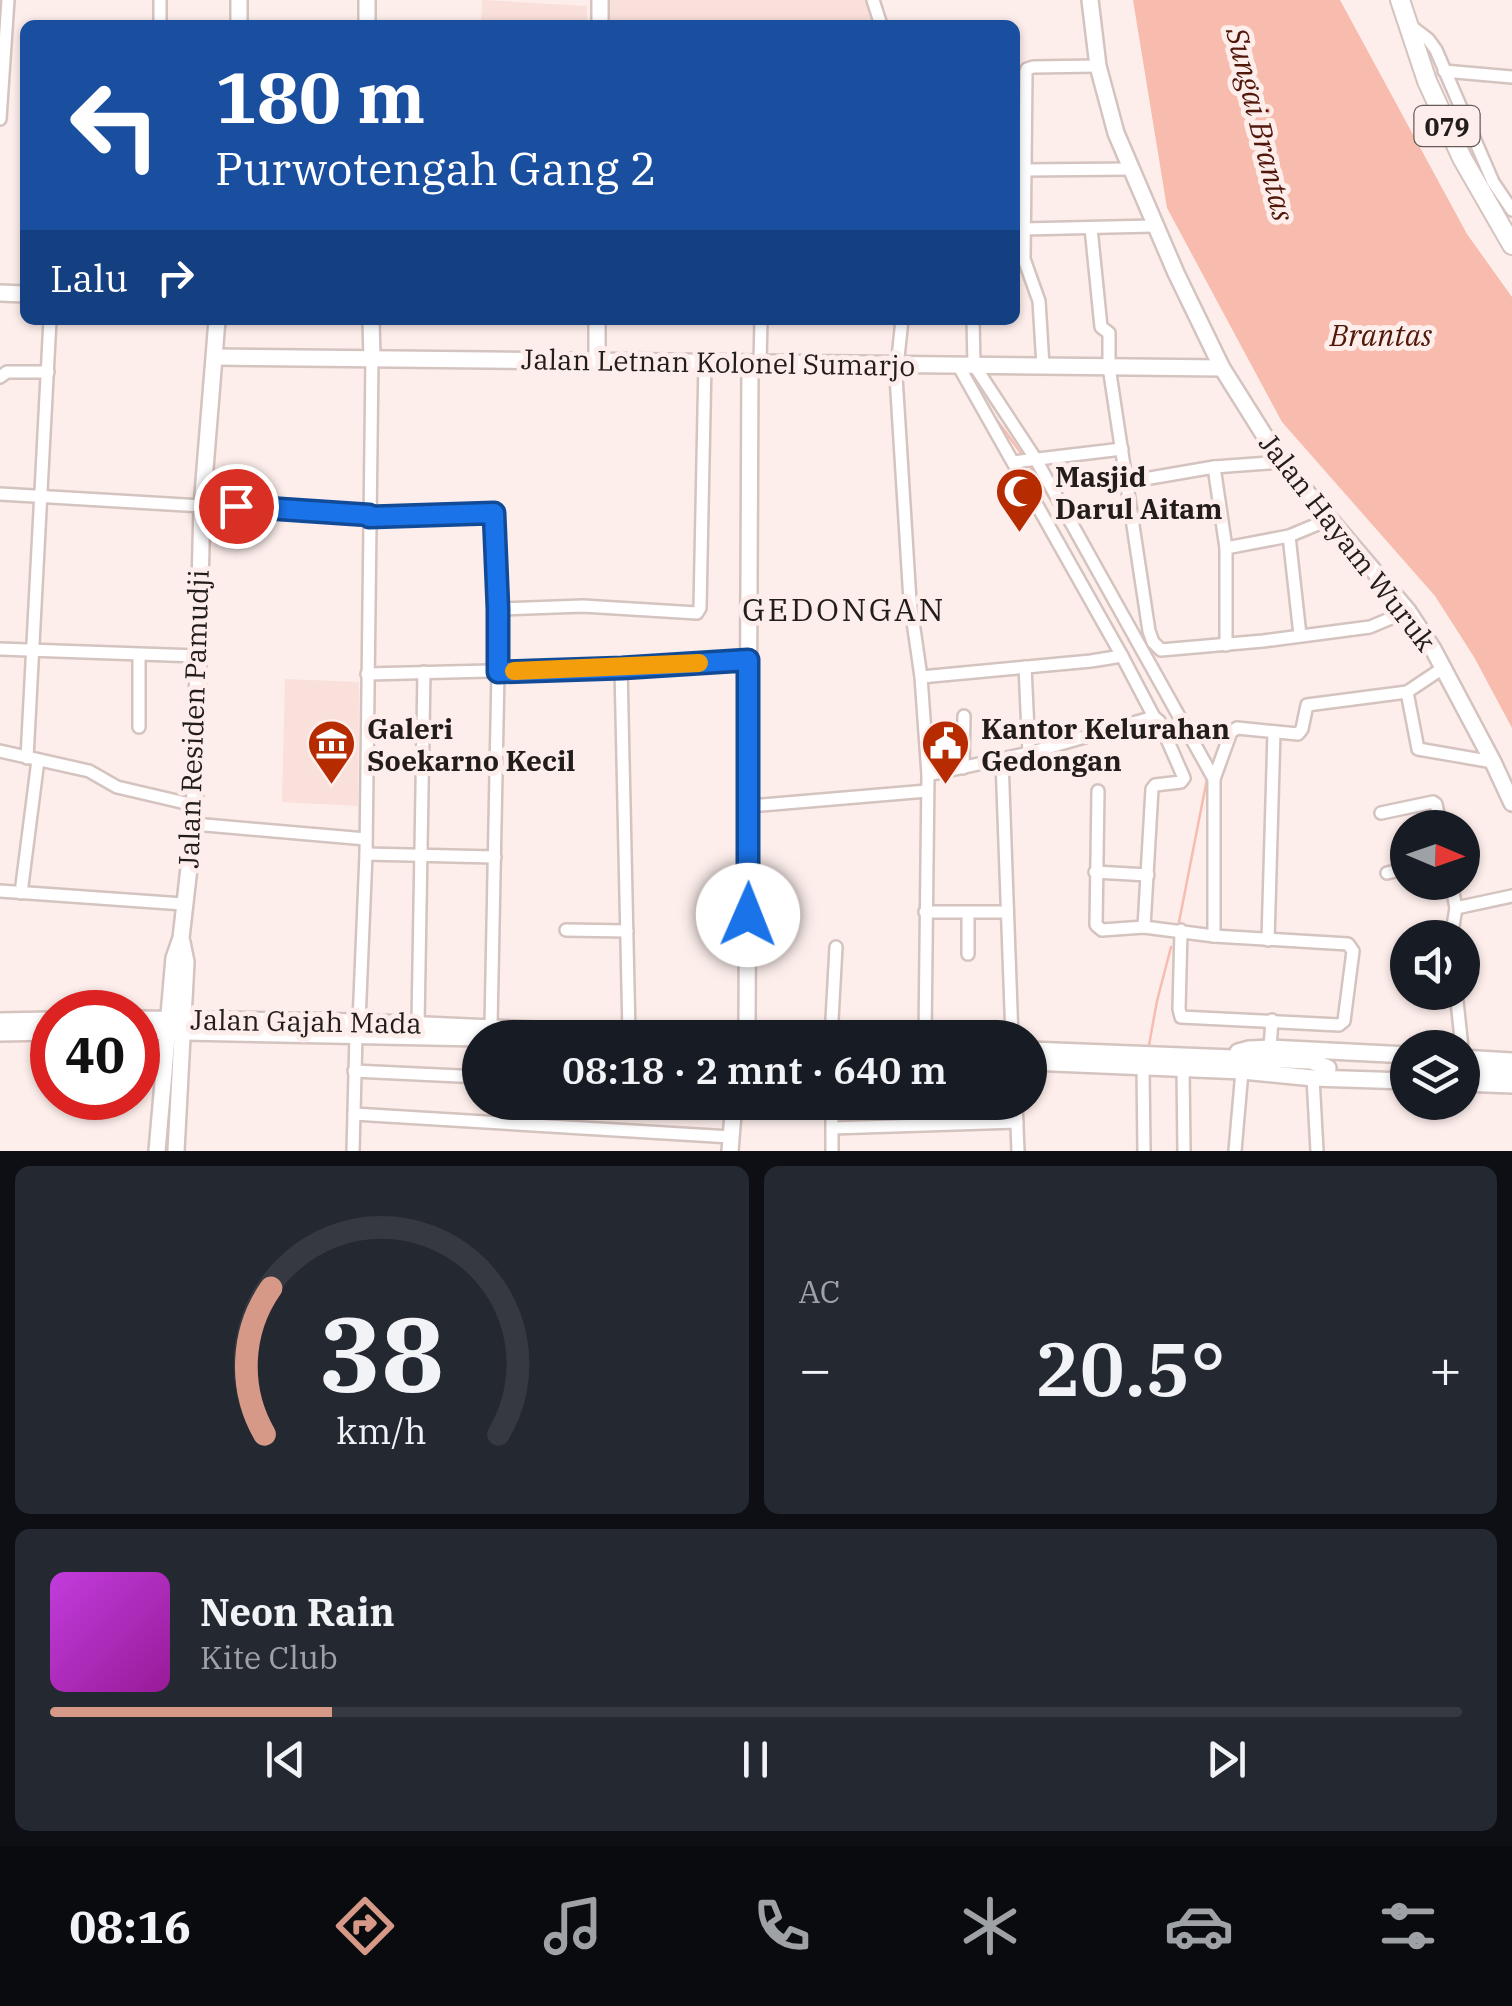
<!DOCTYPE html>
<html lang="id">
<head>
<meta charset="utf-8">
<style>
  body { margin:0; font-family:"IBM Plex Serif",serif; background:#242831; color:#f1f3f6; height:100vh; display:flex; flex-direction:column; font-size:38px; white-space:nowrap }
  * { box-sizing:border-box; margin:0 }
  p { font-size:32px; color:#9ea1a6 }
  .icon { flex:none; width:55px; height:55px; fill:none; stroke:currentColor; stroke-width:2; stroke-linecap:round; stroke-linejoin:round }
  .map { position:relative; height:1151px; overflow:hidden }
  .panel { display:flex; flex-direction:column; gap:15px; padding:15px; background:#0d0f14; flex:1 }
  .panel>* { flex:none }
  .top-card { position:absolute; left:20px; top:20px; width:1000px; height:305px; border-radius:15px; box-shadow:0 2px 8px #0004; background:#1a4fa0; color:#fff; overflow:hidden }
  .needle { width:65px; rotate:92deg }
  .tools { position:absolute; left:1390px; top:810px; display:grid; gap:20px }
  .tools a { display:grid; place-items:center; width:90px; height:90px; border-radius:50%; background:#171b24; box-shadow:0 2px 8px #0004; font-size:50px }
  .speed { position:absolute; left:30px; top:990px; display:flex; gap:20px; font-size:50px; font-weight:700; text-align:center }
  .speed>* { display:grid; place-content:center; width:130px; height:130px; border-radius:50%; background:#171b24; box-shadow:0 2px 8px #0004; line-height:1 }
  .speed .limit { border:15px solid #d22; background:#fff; color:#111 }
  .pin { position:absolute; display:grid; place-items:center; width:85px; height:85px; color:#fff; margin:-42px; border:5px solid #fff; border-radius:50%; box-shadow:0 2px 10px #0007 }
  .me { position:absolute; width:110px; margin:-55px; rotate:1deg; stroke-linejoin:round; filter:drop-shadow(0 0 8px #0008) }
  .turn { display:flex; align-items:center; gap:35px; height:210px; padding:0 30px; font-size:45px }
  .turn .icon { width:130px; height:130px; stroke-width:2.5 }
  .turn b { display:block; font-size:70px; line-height:85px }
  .then { display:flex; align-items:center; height:95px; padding:0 30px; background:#0003; gap:20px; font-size:38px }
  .big { font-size:75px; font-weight:600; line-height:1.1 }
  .panel .widget { flex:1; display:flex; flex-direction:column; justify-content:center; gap:15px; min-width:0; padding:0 35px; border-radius:15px; background:#242831 }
  .panel .dial { align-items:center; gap:0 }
  .dial svg { height:260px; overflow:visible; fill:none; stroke:#363941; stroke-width:7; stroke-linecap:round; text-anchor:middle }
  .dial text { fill:#f1f3f6; stroke:none }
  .song { display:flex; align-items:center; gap:30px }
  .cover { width:120px; height:120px; border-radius:15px; background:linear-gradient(135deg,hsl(290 70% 55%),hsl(300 70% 35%)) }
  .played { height:10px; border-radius:5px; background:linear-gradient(90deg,#d69987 20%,#363941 20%) }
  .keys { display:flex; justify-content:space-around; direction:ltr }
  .heat { display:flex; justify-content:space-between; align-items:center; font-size:55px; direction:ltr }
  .panel .tiles { flex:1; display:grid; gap:15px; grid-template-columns:1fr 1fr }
  .widget:last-child { grid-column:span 2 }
  .trip { position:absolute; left:462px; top:1020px; width:585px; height:100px; border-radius:50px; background:#171b24; box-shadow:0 2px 8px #0004; font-weight:600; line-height:100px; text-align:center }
  .tab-bar { display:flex; height:160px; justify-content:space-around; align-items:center; background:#090b0e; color:#9ea1a6 }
  .tab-bar .icon { width:70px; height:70px }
  .tab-bar .selected { color:#d69987 }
  .tab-bar b { font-size:45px; color:#f1f3f6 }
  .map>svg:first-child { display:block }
  .built { fill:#fae0da }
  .water { fill:#f7bcad }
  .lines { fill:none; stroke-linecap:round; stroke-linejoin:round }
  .stream { stroke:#f7bcad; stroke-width:2.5 }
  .street-casing { stroke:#d5c3bf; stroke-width:16 }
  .secondary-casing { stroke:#d5c3bf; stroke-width:20 }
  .primary-casing { stroke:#d5c3bf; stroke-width:22 }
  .street { stroke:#fff; stroke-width:11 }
  .secondary { stroke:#fff; stroke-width:15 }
  .primary { stroke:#fff; stroke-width:18 }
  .route-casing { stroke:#114b97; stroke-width:25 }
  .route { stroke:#1a73e8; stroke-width:18 }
  .slow { stroke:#f59e0b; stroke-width:18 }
  .labels { text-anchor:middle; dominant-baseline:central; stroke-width:10; stroke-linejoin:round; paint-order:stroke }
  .shield { fill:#fdeeeb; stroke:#645b59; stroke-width:2.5 }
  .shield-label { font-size:25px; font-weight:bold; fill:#221c1a }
  .street-label { font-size:28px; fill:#221c1a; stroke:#fdeeeb }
  .poi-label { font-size:28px; font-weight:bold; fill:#221c1a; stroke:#fdeeeb; text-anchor:start }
  .water-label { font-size:30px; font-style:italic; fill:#511709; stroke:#fdeeeb }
  .quarter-label { font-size:32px; letter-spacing:2.5px; fill:#221c1a; stroke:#fdeeeb }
</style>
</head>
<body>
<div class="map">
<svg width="1512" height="1151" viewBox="0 0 1512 1151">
  <rect width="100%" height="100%" fill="#fdeeeb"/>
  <g class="built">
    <polygon points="482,0 587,6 587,25 481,25"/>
    <polygon points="608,0 869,0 877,25 607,25"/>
    <polygon points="285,679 359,682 358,806 282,802"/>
  </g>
  <polygon class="water" points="1133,0 1340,0 1467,234 1512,297 1512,728 1474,657 1435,596 1282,422 1167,208"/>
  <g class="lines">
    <g class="stream">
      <polyline points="990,411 1024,457"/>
      <polyline points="1028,463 1071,533"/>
      <polyline points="1179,922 1207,779"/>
      <polyline points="1149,1045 1157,1001 1171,947"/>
    </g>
    <defs>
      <g id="street">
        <polyline points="873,0 881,25"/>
        <polyline points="160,25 160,0"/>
        <polyline points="1411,26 1428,39 1436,50 1493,182 1512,210"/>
        <polyline points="1444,71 1512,77"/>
        <polyline points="0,119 8,0"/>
        <polyline points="1025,170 1132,169"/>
        <polyline points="1091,228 1101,327 1109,333 1109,367 1149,631 1153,642 1161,650 1263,641 1370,627 1408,611"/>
        <polyline points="1023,229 1154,226"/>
        <polyline points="902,320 896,376 910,601 921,677 928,775 925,1038"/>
        <polyline points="973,320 974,365 1035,458 1214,779"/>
        <polyline points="760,363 761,320"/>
        <polyline points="958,365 1122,656 1154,717 1159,721 1184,778 1181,782 1155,785 1152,789 1144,927"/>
        <polyline points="1043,366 1039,301 1024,259 1026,72 1027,69 1033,67 1098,66"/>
        <polyline points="0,377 7,372 48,372"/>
        <polyline points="1013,462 1122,449"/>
        <polyline points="1214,467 1226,548 1226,645"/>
        <polyline points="1127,482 1214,467 1281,462"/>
        <polyline points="0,494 202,506"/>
        <polyline points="202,504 369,515"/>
        <polyline points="369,517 490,512 495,516 498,672 491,1026"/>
        <polyline points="1289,536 1300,635"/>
        <polyline points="1226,548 1289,536 1330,519"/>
        <polyline points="498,609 583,606 697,613 700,608 705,362"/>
        <polyline points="0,649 197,656"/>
        <polyline points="1025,667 1029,753"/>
        <polyline points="621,668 629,1034"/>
        <polyline points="367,674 621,668 748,660"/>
        <polyline points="921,677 1091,661 1122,656"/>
        <polyline points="1407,692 1418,749 1493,762"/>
        <polyline points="139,727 139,655"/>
        <polyline points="0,751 89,771 117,787 194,805"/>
        <polyline points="27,758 50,320"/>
        <polyline points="1002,760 1012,1038"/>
        <polyline points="963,768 964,716"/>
        <polyline points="928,775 1029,753 1154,717"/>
        <polyline points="1098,791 1096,925 1102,930 1144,927 1214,936 1348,944 1353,951 1344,1021 1339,1025 1181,1017 1179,1009 1181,930"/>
        <polyline points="749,806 927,791"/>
        <polyline points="1381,813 1433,802 1436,804 1441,828"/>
        <polyline points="194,824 366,839"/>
        <polyline points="366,854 495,857"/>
        <polyline points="1095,872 1148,875"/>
        <polyline points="1387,873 1408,868"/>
        <polyline points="1451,882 1456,908 1451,938"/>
        <polyline points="0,891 183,904"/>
        <polyline points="21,893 38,760"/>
        <polyline points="1456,908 1512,896"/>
        <polyline points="925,912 1007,912"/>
        <polyline points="566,930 627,931"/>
        <polyline points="1214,936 1214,779 1231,732 1237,728 1298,734 1302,729 1307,705 1407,692 1443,668"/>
        <polyline points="1268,940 1274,732"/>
        <polyline points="968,954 968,912"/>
        <polyline points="1456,992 1462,1048"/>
        <polyline points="418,1024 424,672"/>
        <polyline points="831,1038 836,947"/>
        <polyline points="1270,1048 1272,1020"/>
        <polyline points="1143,1067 1144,1151"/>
        <polyline points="1183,1069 1184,1151"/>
        <polyline points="354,1071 480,1077"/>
        <polyline points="1313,1078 1317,1151"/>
        <polyline points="1016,1102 1018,1151"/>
        <polyline points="354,1114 731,1137"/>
        <polyline points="832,1128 1017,1122"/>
        <polyline points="353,1151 356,1034 359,1022 366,854 372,359"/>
        <polyline points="832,1151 832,1102"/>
        <polyline points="1235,1151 1242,1071"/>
      </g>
      <g id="secondary">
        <polyline points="1090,0 1098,66 1116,133 1176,273 1222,368 1281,462 1408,611 1433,649 1493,762 1512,803"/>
        <polyline points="239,25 239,0"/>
        <polyline points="367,25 367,0"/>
        <polyline points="600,25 600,0"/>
        <polyline points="0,293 25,294"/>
        <polyline points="371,320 372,359"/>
        <polyline points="215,357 1222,368"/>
        <polyline points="597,361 597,320"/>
        <polyline points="138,1019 359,1022 713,1038"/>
        <polyline points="0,1021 52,1020"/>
        <polyline points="138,1031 480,1038"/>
        <polyline points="0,1033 52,1032"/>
        <polyline points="744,1038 747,1024 750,363"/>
        <polyline points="1030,1050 1311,1061 1328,1068"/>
        <polyline points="1238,1052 1249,1049 1270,1048 1408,1055"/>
        <polyline points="1462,1058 1512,1061"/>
        <polyline points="1030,1062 1242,1071 1313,1078 1408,1081"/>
        <polyline points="1462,1072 1512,1074"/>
        <polyline points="1462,1083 1512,1085"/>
        <polyline points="157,1151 174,958 181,938 194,824 202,506 217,320"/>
        <polyline points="176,1151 186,962 182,942"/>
        <polyline points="730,1151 734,1102"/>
      </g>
      <polyline id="primary" points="1400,0 1427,81 1462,158 1512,245"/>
    </defs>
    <use href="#street" class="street-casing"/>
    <use href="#secondary" class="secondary-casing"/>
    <use href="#primary" class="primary-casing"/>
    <use href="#street" class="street"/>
    <use href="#secondary" class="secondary"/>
    <use href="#primary" class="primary"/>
  </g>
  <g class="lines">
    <defs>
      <polyline id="route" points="236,506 369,515 369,517 494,513 498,609 498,672 622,668 748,660 748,915"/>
    </defs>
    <use href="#route" class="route-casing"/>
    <use href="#route" class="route"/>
    <polyline class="slow" points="514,671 699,663"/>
  </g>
  <defs>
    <symbol id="mosque-pin" viewBox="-11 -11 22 30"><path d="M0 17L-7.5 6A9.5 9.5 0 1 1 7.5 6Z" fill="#b62b00" stroke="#fdeeeb"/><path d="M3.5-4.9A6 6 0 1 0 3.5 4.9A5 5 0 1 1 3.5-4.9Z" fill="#fff"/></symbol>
    <symbol id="museum-pin" viewBox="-11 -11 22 30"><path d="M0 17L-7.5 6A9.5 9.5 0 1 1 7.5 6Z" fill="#b62b00" stroke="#fdeeeb"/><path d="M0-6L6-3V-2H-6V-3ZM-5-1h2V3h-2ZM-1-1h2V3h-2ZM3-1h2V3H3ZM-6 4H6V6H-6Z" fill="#fff"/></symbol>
    <symbol id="civic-pin" viewBox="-11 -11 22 30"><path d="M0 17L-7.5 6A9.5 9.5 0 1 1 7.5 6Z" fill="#b62b00" stroke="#fdeeeb"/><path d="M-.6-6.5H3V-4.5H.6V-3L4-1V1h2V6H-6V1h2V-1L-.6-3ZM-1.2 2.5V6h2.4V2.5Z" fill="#fff"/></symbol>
  </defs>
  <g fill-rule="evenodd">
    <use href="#mosque-pin" x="992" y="464" width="55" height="75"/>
    <use href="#museum-pin" x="304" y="716" width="55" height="75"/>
    <use href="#civic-pin" x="918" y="716" width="55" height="75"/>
  </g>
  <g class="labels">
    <rect class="shield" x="1414.5" y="106" width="65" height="40" rx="8"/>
    <g class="shield-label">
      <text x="1447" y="126">079</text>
    </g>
    <g class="street-label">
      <text transform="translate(718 362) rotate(1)">Jalan Letnan Kolonel Sumarjo</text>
      <text transform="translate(1348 542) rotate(52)">Jalan Hayam Wuruk</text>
      <text transform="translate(193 719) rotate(-88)">Jalan Residen Pamudji</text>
      <text transform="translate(306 1021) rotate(1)">Jalan Gajah Mada</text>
    </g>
    <g class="poi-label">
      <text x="1055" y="476">Masjid<tspan x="1055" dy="32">Darul Aitam</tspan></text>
      <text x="367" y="728">Galeri<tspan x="367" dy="32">Soekarno Kecil</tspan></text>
      <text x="981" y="728">Kantor Kelurahan<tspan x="981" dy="32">Gedongan</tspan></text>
    </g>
    <g class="water-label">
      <text transform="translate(1261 124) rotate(76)">Sungai Brantas</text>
      <text x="1381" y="334">Brantas</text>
    </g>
    <g class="quarter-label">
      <text x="844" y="609">GEDONGAN</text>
    </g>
  </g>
</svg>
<div class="tools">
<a><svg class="needle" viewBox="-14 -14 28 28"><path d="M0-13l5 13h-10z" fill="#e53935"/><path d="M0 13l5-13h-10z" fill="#9ea1a6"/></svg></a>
<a><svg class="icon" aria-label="sound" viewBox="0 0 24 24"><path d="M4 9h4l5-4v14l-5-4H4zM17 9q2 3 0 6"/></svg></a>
<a><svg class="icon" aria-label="layers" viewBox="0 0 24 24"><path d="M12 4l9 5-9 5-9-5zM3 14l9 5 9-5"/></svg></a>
</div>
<div class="speed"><div class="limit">40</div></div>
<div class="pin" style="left:236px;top:506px;background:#d93025"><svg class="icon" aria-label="arrive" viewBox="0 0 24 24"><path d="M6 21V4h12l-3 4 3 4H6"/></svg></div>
<svg class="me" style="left:748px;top:915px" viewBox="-20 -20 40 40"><circle r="19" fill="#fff"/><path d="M0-13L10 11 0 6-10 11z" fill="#1a73e8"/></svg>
<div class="trip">08:18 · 2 mnt · 640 m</div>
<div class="top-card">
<div class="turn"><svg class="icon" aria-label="left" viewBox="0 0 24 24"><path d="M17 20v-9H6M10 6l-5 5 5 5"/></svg><div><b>180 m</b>Purwotengah Gang 2</div></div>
<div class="then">Lalu<svg class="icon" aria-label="right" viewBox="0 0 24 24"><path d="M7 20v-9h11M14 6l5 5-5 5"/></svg></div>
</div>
</div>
<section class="panel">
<div class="tiles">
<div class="widget dial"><svg viewBox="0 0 100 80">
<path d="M14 69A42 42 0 1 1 86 69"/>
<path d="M14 69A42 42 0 0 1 16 24" stroke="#d69987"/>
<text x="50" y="56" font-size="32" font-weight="700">38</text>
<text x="50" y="72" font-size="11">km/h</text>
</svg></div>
<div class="widget"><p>AC</p>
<div class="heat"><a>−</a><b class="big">20.5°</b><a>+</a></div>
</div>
<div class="widget">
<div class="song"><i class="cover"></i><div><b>Neon Rain</b><p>Kite Club</p></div></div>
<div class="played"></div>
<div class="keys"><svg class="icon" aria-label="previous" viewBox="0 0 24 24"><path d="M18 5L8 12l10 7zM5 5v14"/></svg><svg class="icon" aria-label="pause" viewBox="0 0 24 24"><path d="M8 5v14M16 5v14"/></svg><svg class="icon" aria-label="next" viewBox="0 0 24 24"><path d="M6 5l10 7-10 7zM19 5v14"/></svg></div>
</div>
</div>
</section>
<nav class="tab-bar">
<b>08:16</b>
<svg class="icon selected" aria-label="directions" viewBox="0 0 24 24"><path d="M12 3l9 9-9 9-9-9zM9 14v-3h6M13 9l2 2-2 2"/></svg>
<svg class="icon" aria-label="music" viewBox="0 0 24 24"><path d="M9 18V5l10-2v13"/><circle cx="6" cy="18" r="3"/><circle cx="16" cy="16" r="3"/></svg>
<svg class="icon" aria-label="phone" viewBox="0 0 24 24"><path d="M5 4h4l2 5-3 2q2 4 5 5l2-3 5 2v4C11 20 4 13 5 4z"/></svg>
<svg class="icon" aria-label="climate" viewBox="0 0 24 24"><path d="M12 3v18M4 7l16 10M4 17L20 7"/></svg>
<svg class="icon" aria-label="car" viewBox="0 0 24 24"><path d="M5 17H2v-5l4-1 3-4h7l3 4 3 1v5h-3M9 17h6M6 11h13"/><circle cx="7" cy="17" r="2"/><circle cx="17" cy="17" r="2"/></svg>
<svg class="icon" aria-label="filters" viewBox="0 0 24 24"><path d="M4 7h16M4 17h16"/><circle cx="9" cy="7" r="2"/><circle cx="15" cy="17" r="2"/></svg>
</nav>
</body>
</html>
